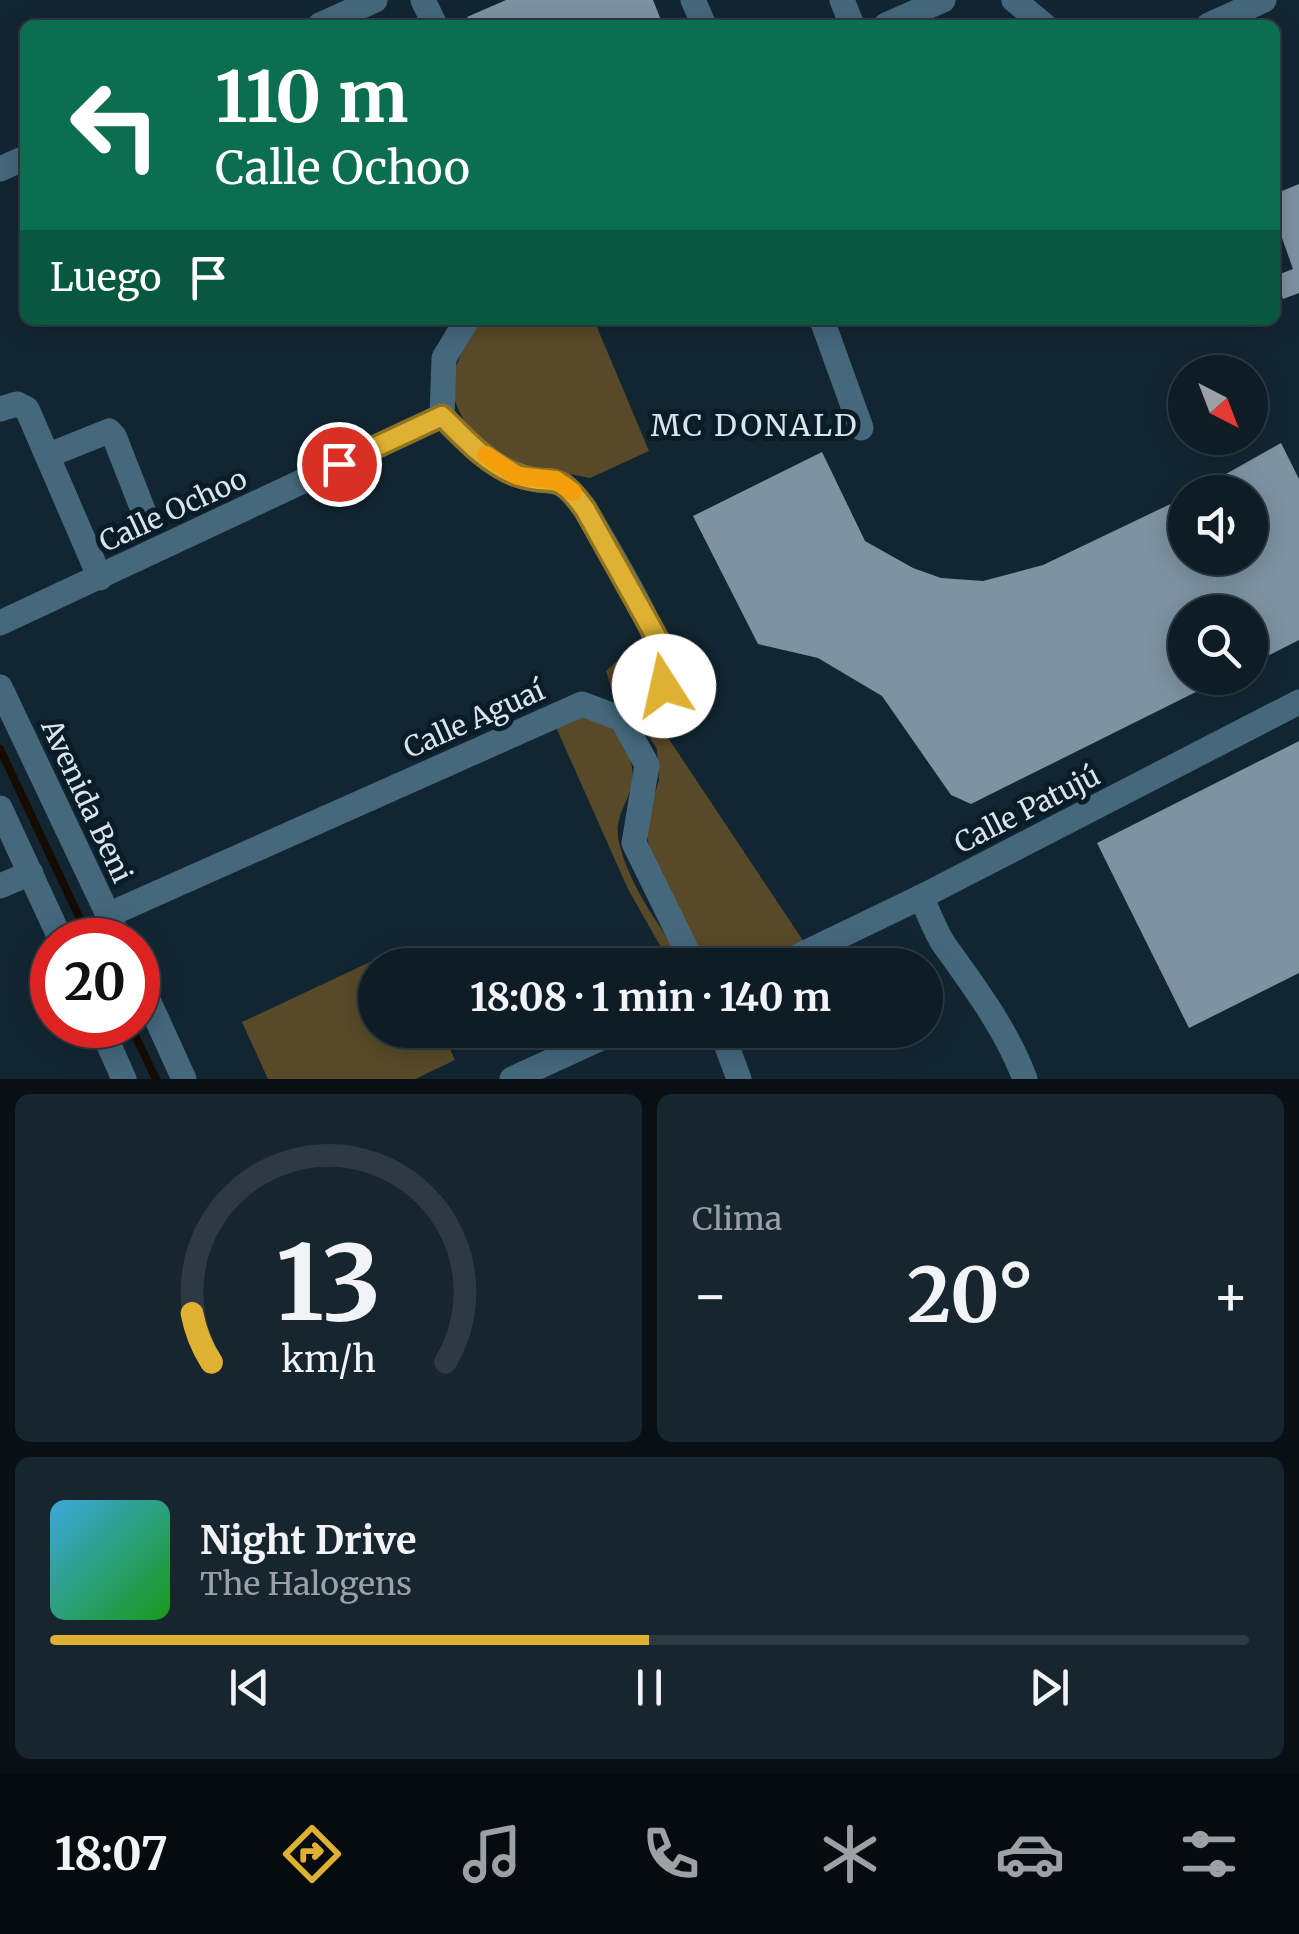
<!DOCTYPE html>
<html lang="es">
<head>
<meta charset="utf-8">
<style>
  body { margin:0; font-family:Merriweather,serif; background:#17252e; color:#f1f3f6; height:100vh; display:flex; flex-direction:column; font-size:38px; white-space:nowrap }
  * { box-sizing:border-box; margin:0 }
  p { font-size:32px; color:#9ba1a7 }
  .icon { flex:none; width:55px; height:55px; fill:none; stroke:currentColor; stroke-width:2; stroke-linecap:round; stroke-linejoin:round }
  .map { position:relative; height:1079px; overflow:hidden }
  .sheet { display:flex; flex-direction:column; gap:15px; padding:15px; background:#080f15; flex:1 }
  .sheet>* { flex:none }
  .guide { position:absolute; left:20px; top:20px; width:1260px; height:305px; border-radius:15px; box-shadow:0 5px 25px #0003,0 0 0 2px #2e3a43; background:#0b6e4f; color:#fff; overflow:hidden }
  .needle { width:65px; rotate:138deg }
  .controls { position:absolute; left:1168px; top:355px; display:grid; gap:20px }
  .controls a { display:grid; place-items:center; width:100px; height:100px; border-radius:50%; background:#0e1c26; box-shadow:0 5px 25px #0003,0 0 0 2px #2e3a43; font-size:50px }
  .speed { position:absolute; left:30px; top:918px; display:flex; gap:20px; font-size:50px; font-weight:700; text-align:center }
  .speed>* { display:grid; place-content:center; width:130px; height:130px; border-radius:50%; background:#0e1c26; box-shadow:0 5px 25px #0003,0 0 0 2px #2e3a43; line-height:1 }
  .speed .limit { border:15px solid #d22; background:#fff; color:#111 }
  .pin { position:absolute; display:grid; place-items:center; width:85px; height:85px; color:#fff; margin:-42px; border:5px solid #fff; border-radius:50%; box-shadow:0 2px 10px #0007 }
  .me { position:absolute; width:110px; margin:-55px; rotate:350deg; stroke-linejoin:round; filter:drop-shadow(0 0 8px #0008) }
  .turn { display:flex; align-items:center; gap:35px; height:210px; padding:0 30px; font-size:45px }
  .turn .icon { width:130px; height:130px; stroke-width:2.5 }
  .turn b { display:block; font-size:70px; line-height:85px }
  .then { display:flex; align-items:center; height:95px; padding:0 30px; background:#0003; gap:20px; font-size:38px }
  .big { font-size:75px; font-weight:700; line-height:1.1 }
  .sheet .tile { flex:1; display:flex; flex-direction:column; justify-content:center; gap:15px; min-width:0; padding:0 35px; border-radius:15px; background:#17252e }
  .sheet .dial { align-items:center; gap:0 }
  .dial svg { height:260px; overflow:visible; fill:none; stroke:#2e3a43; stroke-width:7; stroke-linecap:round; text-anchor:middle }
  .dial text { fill:#f1f3f6; stroke:none }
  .song { display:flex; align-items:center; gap:30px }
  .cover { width:120px; height:120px; border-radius:15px; background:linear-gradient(135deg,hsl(200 70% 55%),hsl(120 70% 35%)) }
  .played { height:10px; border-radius:5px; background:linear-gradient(90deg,#deb133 50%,#2e3a43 50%) }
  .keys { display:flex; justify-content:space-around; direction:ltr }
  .heat { display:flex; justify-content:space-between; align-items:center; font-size:55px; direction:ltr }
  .sheet .tiles { flex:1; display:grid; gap:15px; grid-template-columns:1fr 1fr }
  .tile:last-child { grid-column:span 2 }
  .trip { position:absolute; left:358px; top:948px; width:585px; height:100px; border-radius:50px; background:#0e1c26; box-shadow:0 5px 25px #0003,0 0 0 2px #2e3a43; font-weight:700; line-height:100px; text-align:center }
  .menu { display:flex; height:160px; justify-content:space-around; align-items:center; background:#060b0f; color:#9ba1a7 }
  .menu .icon { width:70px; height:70px }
  .menu .active { color:#deb133 }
  .menu b { font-size:45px; color:#f1f3f6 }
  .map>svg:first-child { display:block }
  .green { fill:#584a28 }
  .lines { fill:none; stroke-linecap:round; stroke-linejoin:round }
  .stream { stroke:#150b00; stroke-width:8 }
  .building { fill:#7d93a2 }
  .minor { stroke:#45687d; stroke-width:25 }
  .route-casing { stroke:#907321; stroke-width:25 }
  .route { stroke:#deb133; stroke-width:18 }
  .slow { stroke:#f59e0b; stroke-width:18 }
  .labels { text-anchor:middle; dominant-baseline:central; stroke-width:10; stroke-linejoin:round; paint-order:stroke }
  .street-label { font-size:28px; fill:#d9e5ed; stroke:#091c27 }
  .neighbourhood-label { font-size:30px; letter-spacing:2.5px; fill:#d9e5ed; stroke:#091c27 }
</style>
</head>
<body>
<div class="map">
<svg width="1299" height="1079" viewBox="0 0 1299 1079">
  <rect width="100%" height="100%" fill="#122632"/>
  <g class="green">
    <polygon points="480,320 594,320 649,451 590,478 508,462 466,426 454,399 454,372 467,339"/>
    <polygon points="617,661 806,945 757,965 713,965 705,958 650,856 646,824 659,780 657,749 639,720 614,697 606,671"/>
    <path d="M580,717c16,0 31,6 40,20 33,56 -10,65 -1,105 9,40 36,78 59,111l2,12h-9l-43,-76 -73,-164z"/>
    <polygon points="402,947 411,965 375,965 375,1030 441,1030 455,1060 415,1079 268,1079 242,1022"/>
  </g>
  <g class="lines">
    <g class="stream">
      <polyline points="0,749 90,940"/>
      <polyline points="130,1025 156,1079"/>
    </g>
  </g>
  <g class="building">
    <polygon points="506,0 653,0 663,25 471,25 467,17"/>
    <polygon points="1299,184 1299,293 1283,299 1275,276 1293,269 1275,218 1282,191"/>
    <polygon points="1281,443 1299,479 1299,640 1250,665 1250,612 1185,612 1185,678 1224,678 971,804 951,795 882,696 818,658 758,644 693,516 822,452 865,541 913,568 941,578 983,581 1043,565 1185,497 1185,558 1250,558 1250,492 1194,492"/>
    <polygon points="1299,741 1299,973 1189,1028 1097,843"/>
  </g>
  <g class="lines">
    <g class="minor">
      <polyline points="423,0 435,25"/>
      <polyline points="693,0 704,25"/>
      <polyline points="842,0 852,25"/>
      <polyline points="1014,0 1044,25"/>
      <polyline points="320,25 375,0"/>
      <polyline points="886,25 943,0"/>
      <polyline points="1209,25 1264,0"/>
      <polyline points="0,169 25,158"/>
      <polyline points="822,320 861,428"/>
      <polyline points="0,409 17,404 27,409 100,578"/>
      <path d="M442,416c21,21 46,49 75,59 38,14 37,-8 68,34 17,30 92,149 79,176 -7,16 -28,25 -42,34"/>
      <polyline points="49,455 109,431 114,436 147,520"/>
      <polyline points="0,623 442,416 444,358 467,320"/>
      <polyline points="0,687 120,940"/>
      <polyline points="0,808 61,940"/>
      <polyline points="0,886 31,873"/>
      <path d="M921,897c8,16 14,35 24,49 31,43 61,83 80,133"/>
      <polyline points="108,915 582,704 622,719 647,765 634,843 694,965"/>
      <polyline points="780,965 921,897 1299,702"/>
      <polyline points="138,978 184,1079"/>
      <polyline points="100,1025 124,1079"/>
      <polyline points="721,1030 739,1079"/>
      <polyline points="512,1079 619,1030"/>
    </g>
  </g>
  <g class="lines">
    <defs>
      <path id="route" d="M339,464l103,-48c21,21 46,49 75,59 38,14 37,-9 68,34l73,131 9,29 -3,17"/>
    </defs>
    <use href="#route" class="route-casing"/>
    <use href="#route" class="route"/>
    <polyline class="slow" points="486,455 518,476 556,480 573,492"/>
  </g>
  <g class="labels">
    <g class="street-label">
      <text transform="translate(173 510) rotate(-25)">Calle Ochoo</text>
      <text transform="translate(474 719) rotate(-24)">Calle Aguaí</text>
      <text transform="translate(87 801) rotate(65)">Avenida Beni</text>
      <text transform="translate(1027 809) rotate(-27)">Calle Patujú</text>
    </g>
    <g class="neighbourhood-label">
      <text x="755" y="425">MC DONALD</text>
    </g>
  </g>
</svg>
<div class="controls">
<a><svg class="needle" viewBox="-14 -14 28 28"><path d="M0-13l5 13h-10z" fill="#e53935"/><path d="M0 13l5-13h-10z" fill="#9ba1a7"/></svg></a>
<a><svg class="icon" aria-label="sound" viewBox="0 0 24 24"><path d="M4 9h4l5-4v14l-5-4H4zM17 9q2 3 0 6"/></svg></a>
<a><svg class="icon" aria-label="search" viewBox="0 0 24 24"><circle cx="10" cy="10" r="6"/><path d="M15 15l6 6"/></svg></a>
</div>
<div class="speed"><div class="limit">20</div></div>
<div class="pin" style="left:339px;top:464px;background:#d93025"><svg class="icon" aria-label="arrive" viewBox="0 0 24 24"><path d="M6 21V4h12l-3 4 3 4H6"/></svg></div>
<svg class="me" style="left:664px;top:686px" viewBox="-20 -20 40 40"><circle r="19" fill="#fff"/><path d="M0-13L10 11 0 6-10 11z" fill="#deb133"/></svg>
<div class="trip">18:08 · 1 min · 140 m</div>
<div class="guide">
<div class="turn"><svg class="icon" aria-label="left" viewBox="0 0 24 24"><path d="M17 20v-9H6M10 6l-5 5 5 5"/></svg><div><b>110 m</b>Calle Ochoo</div></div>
<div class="then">Luego<svg class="icon" aria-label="arrive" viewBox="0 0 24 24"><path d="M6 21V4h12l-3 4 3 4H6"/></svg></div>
</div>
</div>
<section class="sheet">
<div class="tiles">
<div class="tile dial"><svg viewBox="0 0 100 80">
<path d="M14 69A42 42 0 1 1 86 69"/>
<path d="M14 69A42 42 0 0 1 8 54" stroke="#deb133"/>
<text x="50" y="56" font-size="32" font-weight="700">13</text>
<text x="50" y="72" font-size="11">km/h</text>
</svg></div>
<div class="tile"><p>Clima</p>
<div class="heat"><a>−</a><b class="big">20°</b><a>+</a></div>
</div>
<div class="tile">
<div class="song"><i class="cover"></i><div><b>Night Drive</b><p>The Halogens</p></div></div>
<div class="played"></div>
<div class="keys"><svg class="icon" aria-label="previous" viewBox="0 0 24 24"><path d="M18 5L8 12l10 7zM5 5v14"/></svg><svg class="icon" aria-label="pause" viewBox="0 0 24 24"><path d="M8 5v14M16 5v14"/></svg><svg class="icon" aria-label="next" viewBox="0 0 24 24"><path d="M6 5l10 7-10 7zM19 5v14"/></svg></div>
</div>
</div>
</section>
<nav class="menu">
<b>18:07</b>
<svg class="icon active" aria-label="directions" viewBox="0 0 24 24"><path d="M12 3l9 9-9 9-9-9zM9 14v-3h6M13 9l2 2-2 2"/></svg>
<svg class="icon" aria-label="music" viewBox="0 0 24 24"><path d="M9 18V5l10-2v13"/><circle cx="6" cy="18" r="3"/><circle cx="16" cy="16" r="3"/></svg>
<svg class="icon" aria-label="phone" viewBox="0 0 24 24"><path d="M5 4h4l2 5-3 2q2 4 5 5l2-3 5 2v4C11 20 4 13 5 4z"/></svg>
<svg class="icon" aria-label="climate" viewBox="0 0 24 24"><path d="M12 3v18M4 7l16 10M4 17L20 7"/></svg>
<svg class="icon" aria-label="car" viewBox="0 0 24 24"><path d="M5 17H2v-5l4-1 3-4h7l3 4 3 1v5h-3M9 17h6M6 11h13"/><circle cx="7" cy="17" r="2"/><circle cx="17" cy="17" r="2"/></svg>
<svg class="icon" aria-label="filters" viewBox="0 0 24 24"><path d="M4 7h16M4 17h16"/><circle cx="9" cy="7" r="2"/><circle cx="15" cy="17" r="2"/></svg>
</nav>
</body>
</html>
